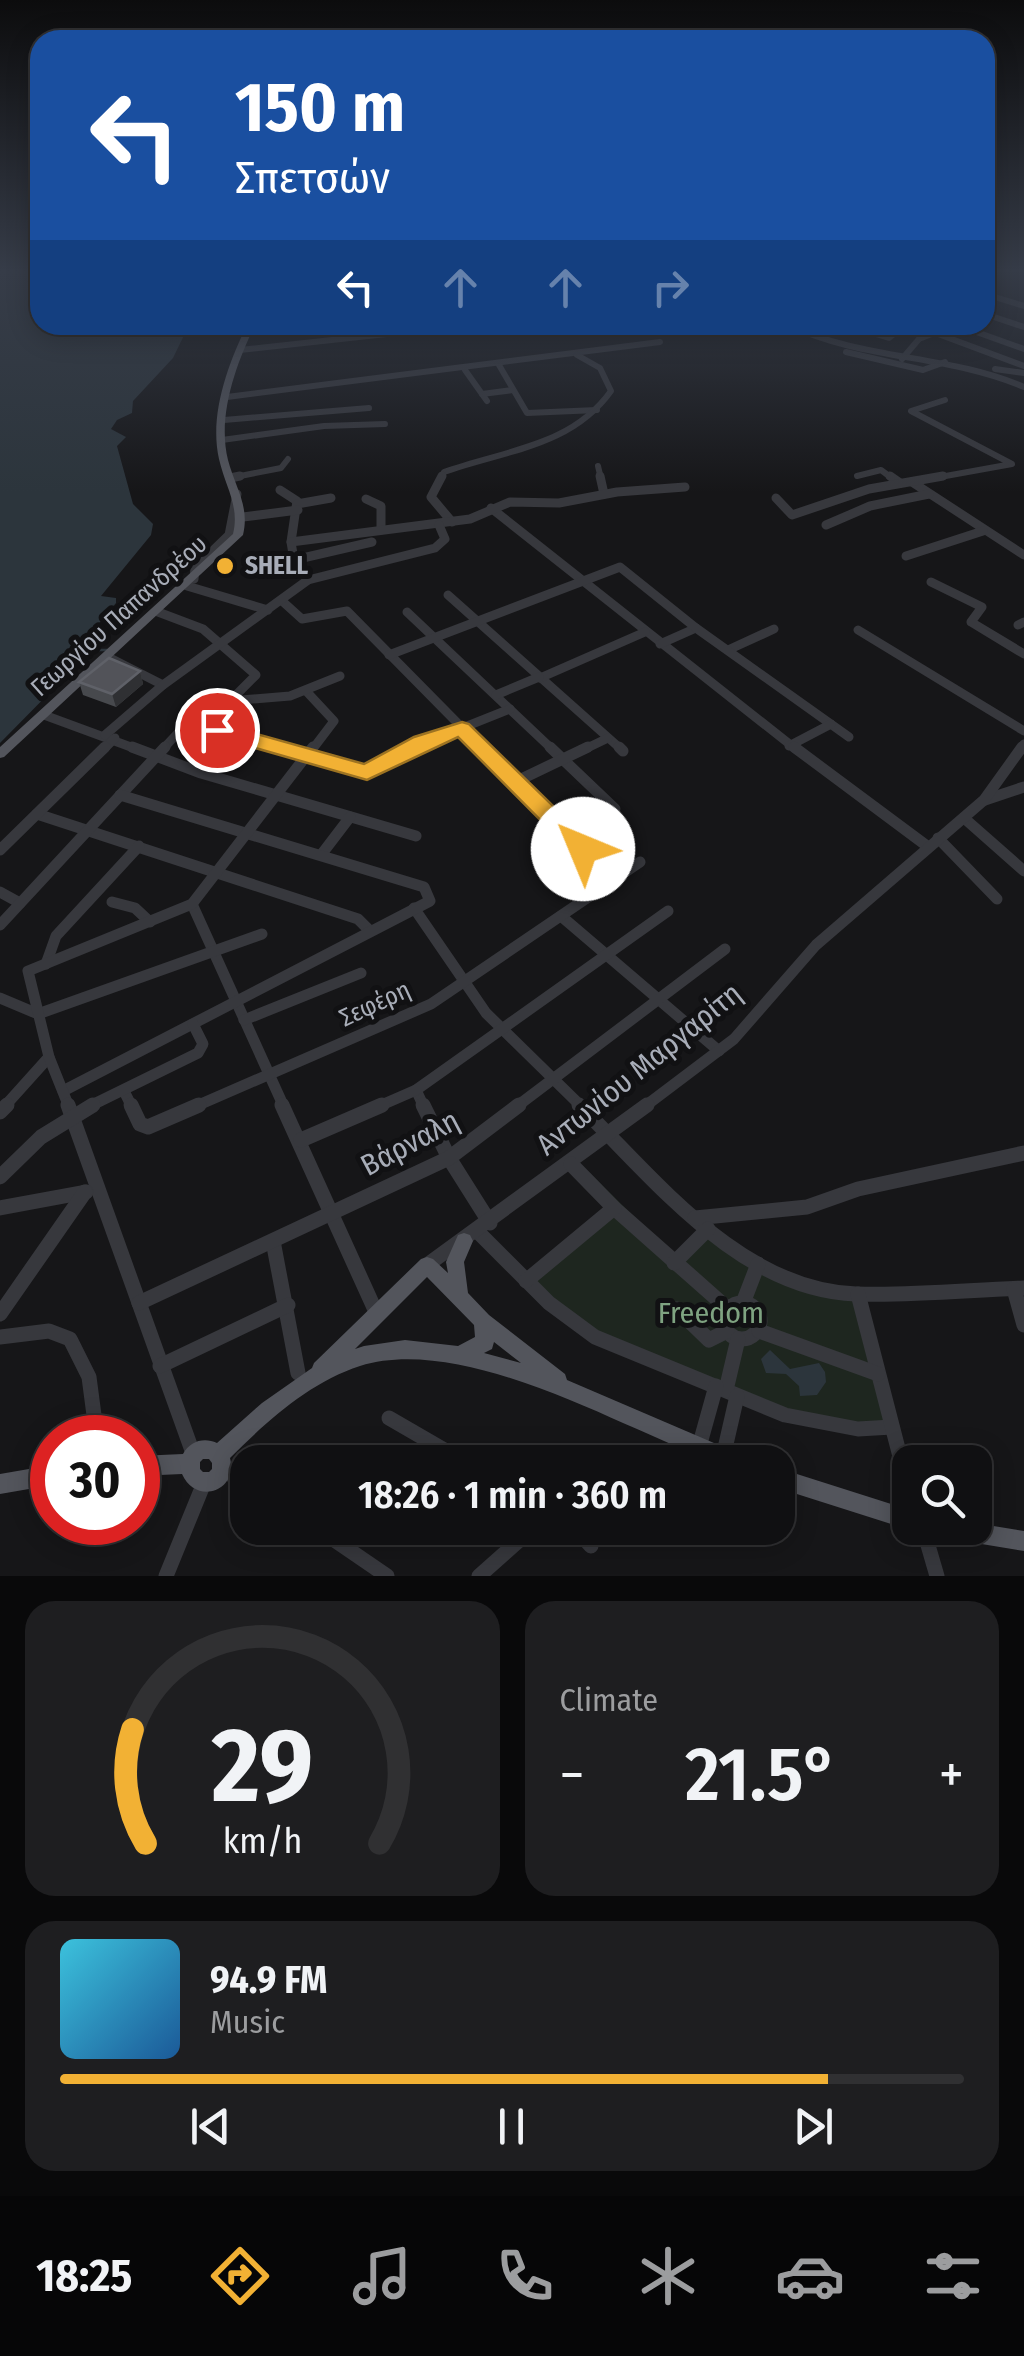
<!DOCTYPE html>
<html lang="en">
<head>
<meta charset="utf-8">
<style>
  body { margin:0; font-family:"Fira Sans Condensed",sans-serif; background:#1e1e20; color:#f1f3f6; height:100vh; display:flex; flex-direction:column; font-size:38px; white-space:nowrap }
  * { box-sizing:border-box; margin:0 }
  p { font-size:32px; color:#9c9d9f }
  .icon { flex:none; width:55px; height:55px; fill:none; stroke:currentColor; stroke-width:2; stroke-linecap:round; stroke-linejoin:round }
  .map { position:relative; height:1576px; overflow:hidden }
  .sheet { display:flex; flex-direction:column; gap:25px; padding:25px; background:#09090a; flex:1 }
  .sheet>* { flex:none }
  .banner { position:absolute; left:30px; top:30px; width:965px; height:305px; border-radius:30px; box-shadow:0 5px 25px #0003,0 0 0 2px #303032; background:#1a4fa0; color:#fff; overflow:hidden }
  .fabs { position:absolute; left:892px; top:1445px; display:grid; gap:20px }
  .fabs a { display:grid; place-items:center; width:100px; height:100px; border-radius:20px; background:#101012; box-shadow:0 5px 25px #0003,0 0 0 2px #303032; font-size:50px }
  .speed { position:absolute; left:30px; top:1415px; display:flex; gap:20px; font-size:50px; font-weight:700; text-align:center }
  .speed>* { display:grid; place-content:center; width:130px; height:130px; border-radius:50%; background:#101012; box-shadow:0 5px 25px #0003,0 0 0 2px #303032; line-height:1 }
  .speed .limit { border:15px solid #d22; background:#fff; color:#111 }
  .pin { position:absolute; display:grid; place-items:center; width:85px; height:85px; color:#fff; margin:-42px; border:5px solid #fff; border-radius:50%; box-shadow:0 2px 10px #0007 }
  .me { position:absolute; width:110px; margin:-55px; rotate:315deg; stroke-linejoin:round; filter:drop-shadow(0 0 8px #0008) }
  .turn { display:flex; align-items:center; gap:35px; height:210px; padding:0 40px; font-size:45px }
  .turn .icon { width:130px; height:130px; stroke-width:2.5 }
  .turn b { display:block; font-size:70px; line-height:85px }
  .lanes { display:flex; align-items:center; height:95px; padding:0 40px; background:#0003; justify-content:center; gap:50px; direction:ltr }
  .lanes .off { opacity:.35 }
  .big { font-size:75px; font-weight:600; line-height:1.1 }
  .sheet .tile { flex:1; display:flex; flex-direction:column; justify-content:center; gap:15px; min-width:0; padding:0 35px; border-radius:30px; background:#1e1e20 }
  .sheet .dial { align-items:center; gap:0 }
  .dial svg { height:260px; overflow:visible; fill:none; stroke:#303032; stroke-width:7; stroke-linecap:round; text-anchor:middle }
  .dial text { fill:#f1f3f6; stroke:none }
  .song { display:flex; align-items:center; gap:30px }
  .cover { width:120px; height:120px; border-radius:15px; background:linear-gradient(135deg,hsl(190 70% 55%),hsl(210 70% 35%)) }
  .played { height:10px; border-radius:5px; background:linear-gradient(90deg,#f2b134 85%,#303032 85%) }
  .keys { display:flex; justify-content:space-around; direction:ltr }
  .heat { display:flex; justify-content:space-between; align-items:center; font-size:55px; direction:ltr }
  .sheet .tiles { flex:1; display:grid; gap:25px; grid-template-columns:1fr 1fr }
  .tile:last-child { grid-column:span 2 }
  .trip { position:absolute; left:230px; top:1445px; width:565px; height:100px; border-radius:30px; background:#101012; box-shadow:0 5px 25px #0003,0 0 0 2px #303032; font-weight:600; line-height:100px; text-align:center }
  .dock { display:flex; height:160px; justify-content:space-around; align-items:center; background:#060607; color:#9c9d9f }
  .dock .icon { width:70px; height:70px }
  .dock .current { color:#f2b134 }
  .dock b { font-size:45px; color:#f1f3f6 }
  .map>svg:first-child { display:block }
  .green { fill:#1e261f }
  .water { fill:#2c353c }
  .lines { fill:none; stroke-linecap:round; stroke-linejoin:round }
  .stream { stroke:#2c353c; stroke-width:2.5 }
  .minor-far3 { stroke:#37383d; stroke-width:6 }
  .minor-far2 { stroke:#37383d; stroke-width:9 }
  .minor-far1 { stroke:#37383d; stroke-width:11 }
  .minor { stroke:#37383d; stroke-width:15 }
  .major { fill:#53555c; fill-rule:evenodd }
  .wall { fill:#47494d }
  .shaded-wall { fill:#2f3033 }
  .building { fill:#525359; stroke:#5f6168; stroke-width:2.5 }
  .route { fill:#f2b134; stroke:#9d7322; stroke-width:2.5 }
  .poi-dot { fill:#f2b134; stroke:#111113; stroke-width:4 }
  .labels { text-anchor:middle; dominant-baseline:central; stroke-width:10; stroke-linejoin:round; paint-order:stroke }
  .poi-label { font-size:25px; font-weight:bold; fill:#a8adb8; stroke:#111113; text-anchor:start }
  .street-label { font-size:25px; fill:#a8adb8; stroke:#111113 }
  .near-street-label { font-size:30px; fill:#a8adb8; stroke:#111113 }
  .near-park-label { font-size:30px; fill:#7fa381; stroke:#111113 }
</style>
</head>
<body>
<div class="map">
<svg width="1024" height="1576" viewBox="0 0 1024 1576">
  <rect width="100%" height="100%" fill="#161618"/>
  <polygon class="green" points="588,1171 673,1255 703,1225 762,1267 858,1294 892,1427 819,1423 595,1337 526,1281 614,1208"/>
  <g class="water">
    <polygon points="0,271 40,271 40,325 189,325 173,358 133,401 132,413 117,420 111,429 126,437 117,446 133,504 153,524 151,535 101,596 116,598 116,603 86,639 68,674 0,743"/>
    <polygon points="770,1350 790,1369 819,1363 825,1372 826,1382 817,1395 800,1396 799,1386 786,1374 766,1373 761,1359"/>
  </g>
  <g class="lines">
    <polyline class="stream" points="80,650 107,650"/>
    <g class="minor-far3">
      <polyline points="985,294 1024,306"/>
      <polyline points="985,314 1024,327"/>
      <path d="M789,325c75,36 159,29 235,62"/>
      <polyline points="846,325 889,338 905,325"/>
      <polyline points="914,325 1024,366"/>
      <polyline points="957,325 1024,349"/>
      <polyline points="248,330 308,325"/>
      <polyline points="240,350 469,325"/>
      <polyline points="846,352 923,370 945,362"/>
      <polyline points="902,359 919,339 954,325"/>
      <polyline points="499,365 527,413 597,410"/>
      <polyline points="995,369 1024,373"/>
      <polyline points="465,370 487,401"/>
      <polyline points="482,394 513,390"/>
      <polyline points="227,397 660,342"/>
      <polyline points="224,420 369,408"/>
      <polyline points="222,440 324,426 385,424"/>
      <polyline points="598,466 601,479"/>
      <polyline points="857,476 881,470 893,479"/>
      <polyline points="230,478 281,468 288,459"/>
      <path d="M441,479l3,-7c61,-22 127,-25 167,-81l-11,-23 -23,-13"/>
      <polyline points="929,479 1012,464 911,411 945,400"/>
    </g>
    <g class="minor-far2">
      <polyline points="442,476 431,497 452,522"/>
      <polyline points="600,476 604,494"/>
      <polyline points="890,476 900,483"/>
      <polyline points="230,478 240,476"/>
      <polyline points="912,482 1024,555"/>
      <polyline points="280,490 297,501 291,542"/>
      <polyline points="776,498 792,515 869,489 943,476"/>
      <polyline points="366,499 381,506 381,530"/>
      <polyline points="297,504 331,498"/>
      <polyline points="491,508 797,750"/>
      <polyline points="243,517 298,510"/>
      <polyline points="826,525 870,506 929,494"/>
      <polyline points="906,556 983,531"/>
      <polyline points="294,560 372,542"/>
      <polyline points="194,579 195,568 229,535 237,494"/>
      <polyline points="308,580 294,560 291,542 470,519 510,502 559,503 617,492 685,487"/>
      <polyline points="931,582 982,607 971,622 1024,654"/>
      <polyline points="187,586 268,610"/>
      <polyline points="448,595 622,750"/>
      <polyline points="281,600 302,619 347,611 484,750"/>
      <polyline points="158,612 203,629 256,675 233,698"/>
      <polyline points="407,612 553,750"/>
      <polyline points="1018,625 1024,622"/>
      <polyline points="858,630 1024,731"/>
      <polyline points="660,644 696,628"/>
      <polyline points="728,650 774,629"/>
      <polyline points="389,655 620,567 696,628 849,737"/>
      <polyline points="108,657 163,685"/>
      <polyline points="540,678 645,632"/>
      <polyline points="307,692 334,721 312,750"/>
      <polyline points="496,695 539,677"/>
      <polyline points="44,715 139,750"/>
      <polyline points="187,721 288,750"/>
      <polyline points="105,735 163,685 308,580 435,548 445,539 439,525"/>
      <polyline points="789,746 831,724"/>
      <polyline points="103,750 115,738"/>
      <polyline points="162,750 206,703 290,696 340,676"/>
      <polyline points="407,750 510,709"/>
      <polyline points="583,750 608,738"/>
      <polyline points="1020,750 1024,744"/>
    </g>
    <g class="minor-far1">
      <polyline points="132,747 201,773 416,836"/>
      <polyline points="279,747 365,772 412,747"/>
      <polyline points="482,747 564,830"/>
      <polyline points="550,747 615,809"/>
      <polyline points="619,747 623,751"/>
      <polyline points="794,747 927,846"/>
      <polyline points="515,782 588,747"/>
      <polyline points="985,800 1024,787"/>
      <polyline points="37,814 358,919 370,931"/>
      <polyline points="964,818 1024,871"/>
      <polygon points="564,830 594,840 598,848 583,849"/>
      <polyline points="938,838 997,899"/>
      <polyline points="0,850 105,747"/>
      <polyline points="321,855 350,817"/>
      <polyline points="0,892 20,903"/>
      <polyline points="112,902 135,908 150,922"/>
      <polyline points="192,904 284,1107"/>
      <polyline points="414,908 486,1013 582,1107"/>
      <polyline points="561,916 719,1051"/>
      <polyline points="0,925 165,747"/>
      <polyline points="46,964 56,936 139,846"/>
      <polyline points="0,998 38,1014 262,934"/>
      <polyline points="244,1020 361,973"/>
      <polyline points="416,1090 424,1107"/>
      <polyline points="63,1091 430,901 424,887 120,795"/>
      <polyline points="124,1091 132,1107"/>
      <polyline points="4,1107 49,1057"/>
      <polyline points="69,1107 49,1057 28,971 192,904 313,747"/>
      <polyline points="88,1107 198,1053 203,1044 193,1024"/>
      <polyline points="194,1107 431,1004 640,862"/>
      <polyline points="377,1107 416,1090 668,911"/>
      <polyline points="516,1107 725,949"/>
      <polyline points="644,1107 734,1039 816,945 984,800 1022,747"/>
    </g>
    <g class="minor">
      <polyline points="68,1105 194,1456"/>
      <polyline points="131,1105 140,1124 148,1127 199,1105"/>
      <polyline points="282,1105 376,1312"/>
      <polyline points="423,1105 449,1158 490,1223"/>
      <path d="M579,1105c76,74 161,185 277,189 56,2 113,-4 168,-6"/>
      <polyline points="0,1112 7,1105"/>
      <polyline points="301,1140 382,1105"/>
      <polyline points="0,1177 41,1137 93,1105"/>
      <polyline points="0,1208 86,1192"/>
      <polyline points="614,1208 727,1308"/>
      <polyline points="695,1218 807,1207 858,1189 1024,1153"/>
      <polyline points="478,1232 549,1303 595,1337 785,1415 858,1429 892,1427"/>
      <polyline points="273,1241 298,1373"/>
      <polyline points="674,1263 708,1229"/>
      <polyline points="427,1265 647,1105"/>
      <polyline points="526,1281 614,1208 571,1164"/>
      <polyline points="1014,1289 1024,1325"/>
      <polyline points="858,1294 910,1495"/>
      <circle cx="742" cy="1321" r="18"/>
      <polyline points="139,1303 449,1158 519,1105"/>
      <polyline points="743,1303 758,1264"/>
      <polyline points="677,1309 709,1340 727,1331"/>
      <polyline points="0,1314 85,1192"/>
      <polyline points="759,1331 878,1374"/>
      <polyline points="0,1337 49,1331 70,1339 89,1377 97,1438"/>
      <polyline points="160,1366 288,1305"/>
      <polyline points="726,1390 738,1339"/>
      <polyline points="389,1418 465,1462"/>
      <polyline points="699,1447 716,1386"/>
      <polyline points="723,1457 737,1396"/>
      <polyline points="221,1470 248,1483"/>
      <polyline points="317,1528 387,1576"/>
      <polyline points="575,1528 591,1546"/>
      <polyline points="923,1528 937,1576"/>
      <polyline points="166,1576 204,1483"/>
      <polyline points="479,1576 533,1528"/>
    </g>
    <g class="major">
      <path d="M247,325h8c-19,39 -38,91 -27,135 7,27 22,46 15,75l-239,222 -4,1v-11l233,-213c7,-28 -8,-48 -14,-75 -10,-44 9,-95 28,-134z"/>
      <path d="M464,1233l6,2 3,6 -9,21 4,31 21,22 76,59 2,6 175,75 3,7c-10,0 -21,2 -31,0 -9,-1 -19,-7 -28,-11 -21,-10 -42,-19 -63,-28 -71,-32 -185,-82 -263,-57 -50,16 -93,55 -130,92 9,33 -34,48 -48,16l-44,2v-20l45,-2c7,-13 21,-17 34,-11l45,-40 50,-35 2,-5 107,-104 6,-2 6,2 15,14 -2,-11 12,-27zM427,1277l47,48 1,12 -17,9 -53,-6 -41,6 -9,3zM494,1342l27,21 -37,-10 8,-4zM209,1459l3,4v6l-3,3h-6l-3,-3v-7l3,-3z"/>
      <polygon points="52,1465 52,1485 0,1494 0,1474"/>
      <polygon points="778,1468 910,1510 910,1528 916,1528 910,1530 778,1488"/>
      <polygon points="975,1523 1024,1531 1024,1551 945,1538 938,1535 935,1528 975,1528"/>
    </g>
  </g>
  <polygon class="wall" points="140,671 143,684 116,707 83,695 79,682"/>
  <polygon class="shaded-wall" points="140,671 143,684 116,707 112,694"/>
  <polygon class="building" points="109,658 140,671 112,694 79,682"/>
  <linearGradient id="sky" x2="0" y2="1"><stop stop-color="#0c0c0d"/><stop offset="0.55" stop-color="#363c48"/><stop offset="1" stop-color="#363c48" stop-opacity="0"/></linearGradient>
  <rect width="1024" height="492" fill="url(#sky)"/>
  <polygon class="route" points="462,722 469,724 591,843 595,849 591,855 575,855 458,737 367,780 210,735 206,730 217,723 364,764 414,737"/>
  <circle class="poi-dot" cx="225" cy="566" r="10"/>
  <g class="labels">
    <g class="poi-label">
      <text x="245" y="566">SHELL</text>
    </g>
    <g class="street-label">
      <text transform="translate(119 616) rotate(-42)">Γεωργίου Παπανδρέου</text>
      <text transform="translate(375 1004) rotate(-25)">Σεφέρη</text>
    </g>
    <g class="near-street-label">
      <text transform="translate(639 1069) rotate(-39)">Αντωνίου Μαργαρίτη</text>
      <text transform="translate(410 1143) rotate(-28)">Βάρναλη</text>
    </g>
    <g class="near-park-label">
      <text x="711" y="1313">Freedom</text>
    </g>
  </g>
</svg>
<div class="fabs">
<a><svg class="icon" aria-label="search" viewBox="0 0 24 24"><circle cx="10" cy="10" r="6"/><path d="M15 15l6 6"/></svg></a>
</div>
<div class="speed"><div class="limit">30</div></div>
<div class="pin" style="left:217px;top:730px;background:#d93025"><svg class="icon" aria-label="arrive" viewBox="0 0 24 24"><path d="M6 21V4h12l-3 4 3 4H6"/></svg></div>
<svg class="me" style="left:583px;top:849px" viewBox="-20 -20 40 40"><circle r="19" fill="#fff"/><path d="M0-13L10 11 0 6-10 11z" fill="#f2b134"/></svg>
<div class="trip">18:26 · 1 min · 360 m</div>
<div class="banner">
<div class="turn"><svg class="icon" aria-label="left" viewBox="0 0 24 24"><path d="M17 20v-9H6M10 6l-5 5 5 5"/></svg><div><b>150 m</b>Σπετσών</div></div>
<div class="lanes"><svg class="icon" aria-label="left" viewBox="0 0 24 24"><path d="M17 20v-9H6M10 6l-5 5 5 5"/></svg><svg class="icon off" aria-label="ahead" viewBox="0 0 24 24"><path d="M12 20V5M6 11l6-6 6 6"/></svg><svg class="icon off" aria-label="ahead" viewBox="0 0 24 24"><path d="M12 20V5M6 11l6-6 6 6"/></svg><svg class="icon off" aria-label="right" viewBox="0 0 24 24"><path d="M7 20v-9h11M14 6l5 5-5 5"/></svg></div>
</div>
</div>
<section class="sheet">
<div class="tiles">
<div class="tile dial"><svg viewBox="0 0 100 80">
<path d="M14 69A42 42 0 1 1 86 69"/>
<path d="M14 69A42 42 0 0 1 10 34" stroke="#f2b134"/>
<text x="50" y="56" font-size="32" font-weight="700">29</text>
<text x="50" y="72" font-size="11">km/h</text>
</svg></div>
<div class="tile"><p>Climate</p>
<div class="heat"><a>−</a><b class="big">21.5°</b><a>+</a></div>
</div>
<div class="tile">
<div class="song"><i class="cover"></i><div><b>94.9 FM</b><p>Music</p></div></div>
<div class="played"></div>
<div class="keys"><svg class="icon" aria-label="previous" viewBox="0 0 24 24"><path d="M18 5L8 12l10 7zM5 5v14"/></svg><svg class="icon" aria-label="pause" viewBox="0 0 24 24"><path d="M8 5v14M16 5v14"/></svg><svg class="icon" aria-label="next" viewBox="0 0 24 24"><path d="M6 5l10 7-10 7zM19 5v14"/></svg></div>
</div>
</div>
</section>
<nav class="dock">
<b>18:25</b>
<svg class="icon current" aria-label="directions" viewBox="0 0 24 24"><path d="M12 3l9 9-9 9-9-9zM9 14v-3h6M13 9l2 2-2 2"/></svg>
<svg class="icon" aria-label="music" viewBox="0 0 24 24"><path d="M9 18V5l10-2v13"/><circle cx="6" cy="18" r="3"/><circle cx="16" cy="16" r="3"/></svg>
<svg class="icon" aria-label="phone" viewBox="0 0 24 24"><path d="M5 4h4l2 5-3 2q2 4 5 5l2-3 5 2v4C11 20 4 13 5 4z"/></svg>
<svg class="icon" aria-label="climate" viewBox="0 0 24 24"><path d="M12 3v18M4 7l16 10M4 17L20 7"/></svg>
<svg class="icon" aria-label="car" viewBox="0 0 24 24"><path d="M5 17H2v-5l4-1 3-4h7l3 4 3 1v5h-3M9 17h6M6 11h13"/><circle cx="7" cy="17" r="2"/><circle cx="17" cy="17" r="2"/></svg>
<svg class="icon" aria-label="filters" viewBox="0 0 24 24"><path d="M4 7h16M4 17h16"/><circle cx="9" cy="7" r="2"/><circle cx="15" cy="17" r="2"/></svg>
</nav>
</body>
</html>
